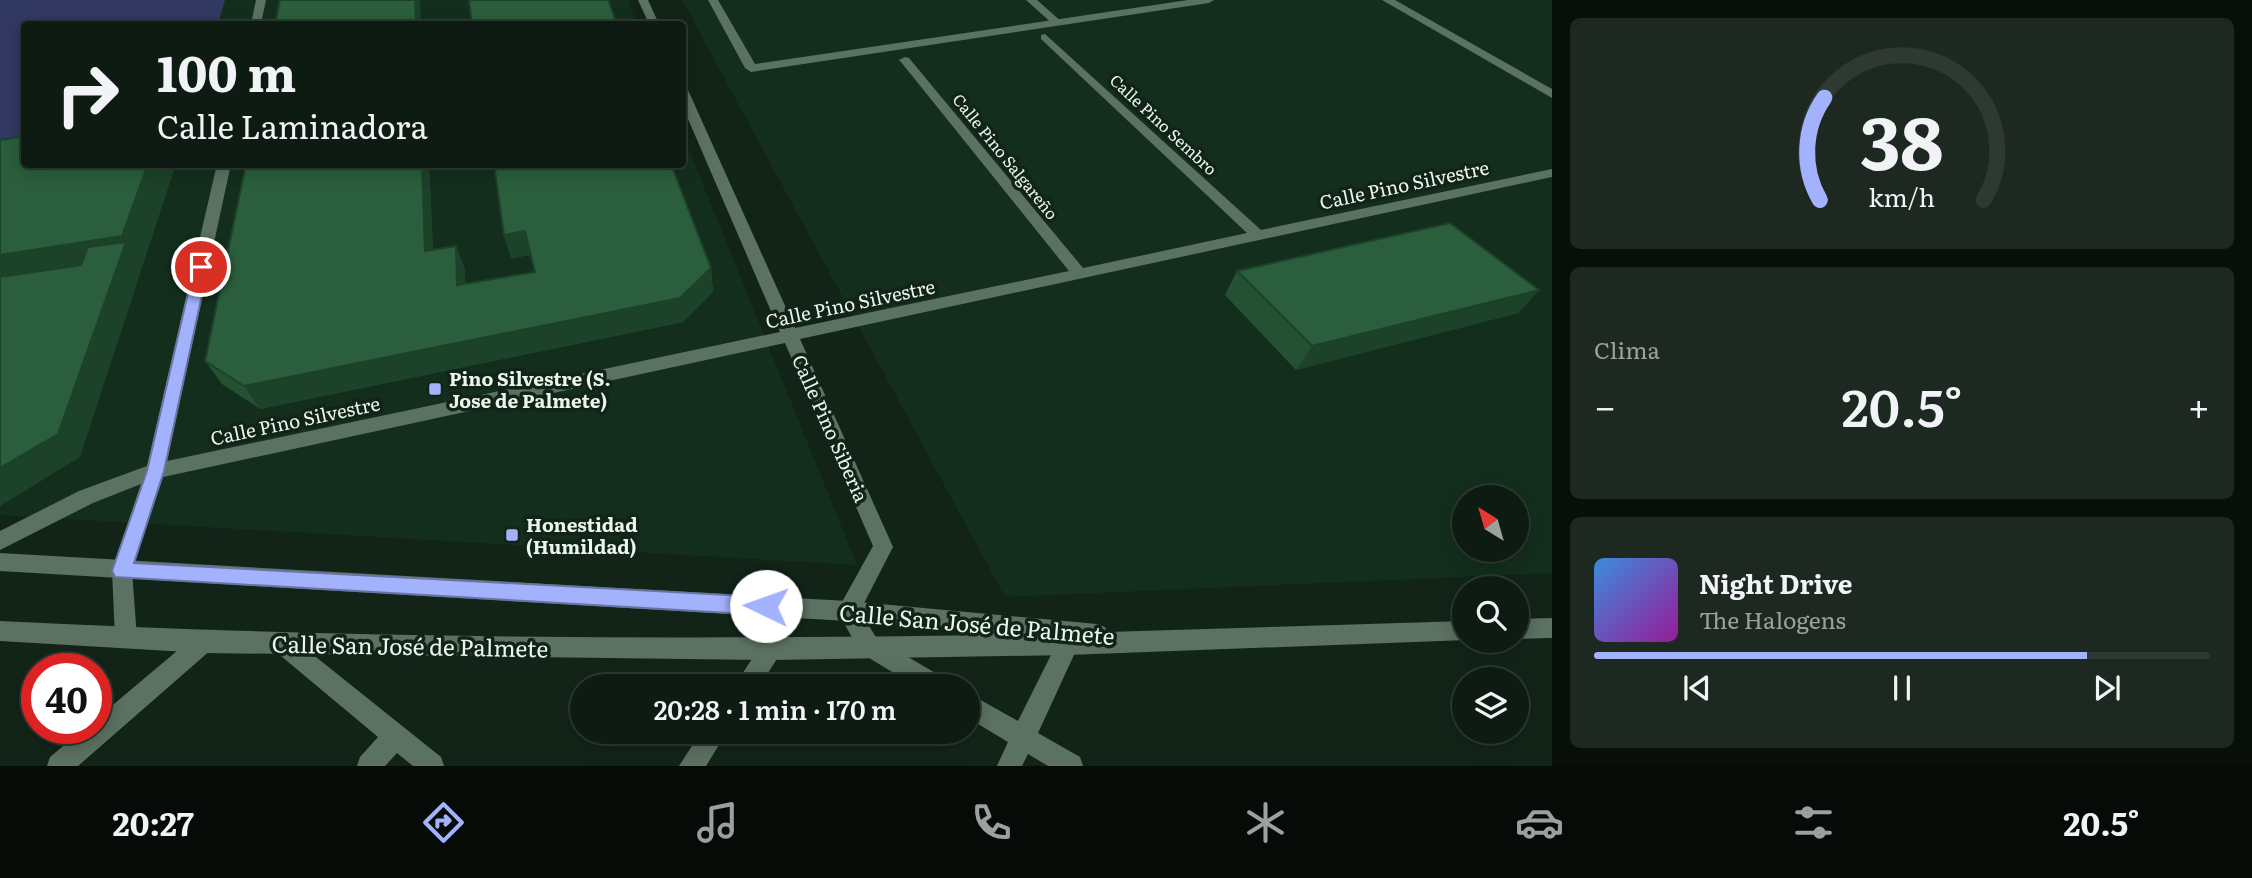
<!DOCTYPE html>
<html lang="es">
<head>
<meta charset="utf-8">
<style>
  body { margin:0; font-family:Literata,serif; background:#1c2820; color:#f1f3f6; height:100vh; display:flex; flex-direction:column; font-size:26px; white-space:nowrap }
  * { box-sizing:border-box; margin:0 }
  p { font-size:23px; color:#9ba19f }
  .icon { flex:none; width:38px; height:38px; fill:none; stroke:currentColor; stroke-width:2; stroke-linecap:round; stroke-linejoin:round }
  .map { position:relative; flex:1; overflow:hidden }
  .drawer { display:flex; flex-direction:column; gap:18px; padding:18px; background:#080f0a; width:700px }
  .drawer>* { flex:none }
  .top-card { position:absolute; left:21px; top:21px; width:665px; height:147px; border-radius:7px; box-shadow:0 4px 18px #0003,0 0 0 2px #2e3932; background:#0e1b12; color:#f1f3f6; overflow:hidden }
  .needle { width:46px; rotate:323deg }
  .fabs { position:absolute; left:1452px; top:485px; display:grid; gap:14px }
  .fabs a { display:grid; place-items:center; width:77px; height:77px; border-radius:50%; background:#0e1b12; box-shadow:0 4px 18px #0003,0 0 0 2px #2e3932; font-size:35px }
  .speed { position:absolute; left:21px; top:653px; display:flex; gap:14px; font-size:35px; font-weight:700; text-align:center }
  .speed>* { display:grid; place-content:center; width:91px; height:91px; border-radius:50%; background:#0e1b12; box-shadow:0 4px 18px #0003,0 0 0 2px #2e3932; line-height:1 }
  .speed .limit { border:10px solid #d22; background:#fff; color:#111 }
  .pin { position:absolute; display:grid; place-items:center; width:60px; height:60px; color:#fff; margin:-30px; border:4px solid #fff; border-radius:50%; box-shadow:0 2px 7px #0007 }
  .me { position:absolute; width:77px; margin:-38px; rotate:273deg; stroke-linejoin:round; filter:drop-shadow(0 0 5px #0008) }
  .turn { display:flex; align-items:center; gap:24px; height:147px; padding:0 21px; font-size:32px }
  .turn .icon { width:91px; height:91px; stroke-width:2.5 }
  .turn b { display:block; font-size:49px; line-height:60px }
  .big { font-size:52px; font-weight:600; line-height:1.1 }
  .drawer .widget { flex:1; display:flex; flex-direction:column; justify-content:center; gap:10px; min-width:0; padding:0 24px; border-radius:10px; background:#1c2820 }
  .drawer .dial { align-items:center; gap:0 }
  .dial svg { height:182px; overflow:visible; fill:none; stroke:#2e3932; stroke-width:7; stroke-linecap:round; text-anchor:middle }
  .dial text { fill:#f1f3f6; stroke:none }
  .song { display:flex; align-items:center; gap:21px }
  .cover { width:84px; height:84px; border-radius:10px; background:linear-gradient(135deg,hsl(210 70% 55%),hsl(300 70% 35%)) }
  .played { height:7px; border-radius:4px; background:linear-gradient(90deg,#a2b2fd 80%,#2e3932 80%) }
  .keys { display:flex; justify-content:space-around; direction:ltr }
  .heat { display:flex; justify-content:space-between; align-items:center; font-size:38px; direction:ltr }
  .trip { position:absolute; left:570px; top:674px; width:410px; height:70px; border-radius:35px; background:#0e1b12; box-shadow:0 4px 18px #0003,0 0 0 2px #2e3932; font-weight:600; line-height:70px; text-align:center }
  .tab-bar { display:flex; height:112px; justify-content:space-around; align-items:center; background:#060b07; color:#9ba19f }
  .tab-bar .icon { width:49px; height:49px }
  .tab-bar .on { color:#a2b2fd }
  .tab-bar b { font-size:32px; color:#f1f3f6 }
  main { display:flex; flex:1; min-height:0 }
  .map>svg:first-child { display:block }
  .built { fill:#142e1d; fill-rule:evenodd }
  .green { fill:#313862 }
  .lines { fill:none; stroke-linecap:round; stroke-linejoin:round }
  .service { fill:#5b7161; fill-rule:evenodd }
  .minor { fill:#5b7161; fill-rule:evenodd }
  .tertiary { fill:#5b7161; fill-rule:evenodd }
  .wall { fill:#245134 }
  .shaded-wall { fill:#1d422a }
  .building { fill:#2a5e3c; stroke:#1d422a; stroke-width:2 }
  .route { fill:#a2b2fd; stroke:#6974a4; stroke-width:2 }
  .poi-dot { fill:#a2b2fd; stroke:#122418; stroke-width:2.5 }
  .labels { text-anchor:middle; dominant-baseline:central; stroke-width:7; stroke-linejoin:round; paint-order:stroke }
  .far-street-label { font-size:16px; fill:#eaf6ed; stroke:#122418 }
  .street-label { font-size:19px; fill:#eaf6ed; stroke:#122418 }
  .poi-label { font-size:19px; font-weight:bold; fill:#eaf6ed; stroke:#122418; text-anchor:start }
  .near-street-label { font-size:23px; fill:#eaf6ed; stroke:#122418 }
</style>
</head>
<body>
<main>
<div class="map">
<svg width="1552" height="766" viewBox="0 0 1552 766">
  <rect width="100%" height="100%" fill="#122418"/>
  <g class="built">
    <polygon points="0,0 628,0 637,24 24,24 24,164 682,164 683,135 857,565 0,515"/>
    <path d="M682,0h870v573l-547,24zM1465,497h52v53h-52z"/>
  </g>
  <polygon class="green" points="0,0 225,0 218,24 24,24 24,164 0,171"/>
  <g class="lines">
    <polygon class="service" points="708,0 718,0 755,64 1188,0 1214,0 1209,3 751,72 745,68"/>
    <g class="minor">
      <polygon points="256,0 266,0 261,24 251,24"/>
      <polygon points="638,0 648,0 659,24 649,24"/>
      <polygon points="1026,0 1037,0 1063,23 1054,25"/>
      <polygon points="1382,0 1395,0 1552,89 1552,98"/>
      <polygon points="1045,34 1261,230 1552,169 1552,177 800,339 893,547 860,611 877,639 944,678 948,686 915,686 861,653 837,611 873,546 785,343 163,477 132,571 137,638 134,645 126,648 118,645 115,638 112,571 141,484 93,503 0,550 0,531 79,491 147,466 217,164 231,164 167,461 780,332 682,105 682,86 688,90 795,328 1069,271 901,62 899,60 905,57 909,58 1083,268 1247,233 1041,39 1041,35"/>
      <polygon points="204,631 212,635 215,642 212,649 78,766 47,766 50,757 85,728 96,728 96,719 196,635"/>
      <polygon points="283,633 291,637 441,757 444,766 413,766 397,753 385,766 357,766 360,757 378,737 275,651 272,644 275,637"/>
      <polygon points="1068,633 1076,637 1079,644 1038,733 1080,757 1083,766 1048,766 1028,754 1022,766 997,766 1008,742 968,718 968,693 1018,721 1060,637"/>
      <polygon points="772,638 780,641 783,649 760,686 734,686 764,641"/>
      <polygon points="701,732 727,732 706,766 679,766"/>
    </g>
    <g class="tertiary">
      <path d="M0,553l848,48 249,23 8,3 2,5 358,-11v19h2l-399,15 -296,5 -568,-7 -204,-12v-20c331,17 663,19 994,14l-146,-14 -848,-50z"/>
      <polygon points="1552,618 1552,638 1517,639 1517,619"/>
    </g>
  </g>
  <g class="wall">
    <polygon points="246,164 429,164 433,250 456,246 465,270 465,283 535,272 531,255 511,258 504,235 711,268 713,292 683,322 260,409 222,384 205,361"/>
    <polygon points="1237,271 1539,290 1518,313 1296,370 1225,295"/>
  </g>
  <g class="shaded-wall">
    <polygon points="415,0 420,0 421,24 416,24"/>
    <polygon points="148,164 176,164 80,457 0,506 0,255"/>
    <polygon points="422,164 429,164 434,274 425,251"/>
    <polygon points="525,231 531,255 511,258 504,235"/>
    <polygon points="456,246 465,270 466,308 457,285"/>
    <polygon points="711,268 713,292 683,322 260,409 244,386"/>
    <polygon points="1539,290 1518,313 1296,370 1312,346"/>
  </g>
  <g class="building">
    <polygon points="280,0 415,0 416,24 275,24"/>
    <polygon points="469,0 608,0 617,24 472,24"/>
    <polygon points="24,136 24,164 148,164 122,236 0,255 0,140"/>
    <polygon points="246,164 422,164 425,251 456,246 457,285 535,272 525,231 504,235 494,164 671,164 711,268 680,298 244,386 205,361"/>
    <polygon points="1450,223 1539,290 1312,346 1237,271"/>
    <polygon points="126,242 58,434 0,468 0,277 81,265 88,247"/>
  </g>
  <polygon class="route" points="201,262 208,267 164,471 134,563 766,597 773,600 776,606 773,613 766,615 115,577 112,571 147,471 194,267"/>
  <g class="poi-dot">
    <rect x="428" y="382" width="14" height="14" rx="3.5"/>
    <rect x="505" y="528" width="14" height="14" rx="3.5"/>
  </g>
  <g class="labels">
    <g class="far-street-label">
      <text transform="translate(1164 124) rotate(43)">Calle Pino Sembro</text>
      <text transform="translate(1006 156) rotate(51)">Calle Pino Salgareño</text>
    </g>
    <g class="street-label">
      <text transform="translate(1404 184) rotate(-12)">Calle Pino Silvestre</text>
      <text transform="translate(850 303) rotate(-12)">Calle Pino Silvestre</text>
      <text transform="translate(295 420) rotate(-12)">Calle Pino Silvestre</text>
      <text transform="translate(831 428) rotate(66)">Calle Pino Siberia</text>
    </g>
    <g class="poi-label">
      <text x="449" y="378">Pino Silvestre (S.<tspan x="449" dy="22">Jose de Palmete)</tspan></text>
      <text x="526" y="524">Honestidad<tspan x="526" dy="22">(Humildad)</tspan></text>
    </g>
    <g class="near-street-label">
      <text transform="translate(977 623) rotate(5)">Calle San José de Palmete</text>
      <text transform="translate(410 645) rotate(1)">Calle San José de Palmete</text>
    </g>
  </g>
</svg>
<div class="fabs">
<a><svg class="needle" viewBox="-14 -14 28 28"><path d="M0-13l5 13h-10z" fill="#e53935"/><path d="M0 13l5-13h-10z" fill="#9ba19f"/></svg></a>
<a><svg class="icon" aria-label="search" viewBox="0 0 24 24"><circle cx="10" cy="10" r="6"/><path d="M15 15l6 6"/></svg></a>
<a><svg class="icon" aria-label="layers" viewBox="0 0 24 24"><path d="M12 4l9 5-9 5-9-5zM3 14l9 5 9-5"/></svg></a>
</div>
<div class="speed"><div class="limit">40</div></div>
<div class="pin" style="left:201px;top:267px;background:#d93025"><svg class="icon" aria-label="arrive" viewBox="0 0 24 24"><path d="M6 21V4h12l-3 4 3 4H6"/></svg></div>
<svg class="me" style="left:766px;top:606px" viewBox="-20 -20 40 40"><circle r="19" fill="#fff"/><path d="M0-13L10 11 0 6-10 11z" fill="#a2b2fd"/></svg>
<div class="trip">20:28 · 1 min · 170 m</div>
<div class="top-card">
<div class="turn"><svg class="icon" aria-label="right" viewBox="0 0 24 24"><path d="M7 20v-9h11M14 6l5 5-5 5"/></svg><div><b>100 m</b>Calle Laminadora</div></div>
</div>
</div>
<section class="drawer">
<div class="widget dial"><svg viewBox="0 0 100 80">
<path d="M14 69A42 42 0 1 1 86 69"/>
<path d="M14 69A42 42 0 0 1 16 24" stroke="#a2b2fd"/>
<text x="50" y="56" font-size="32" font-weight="700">38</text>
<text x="50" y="72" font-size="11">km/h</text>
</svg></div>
<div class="widget"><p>Clima</p>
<div class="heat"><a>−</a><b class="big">20.5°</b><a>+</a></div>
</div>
<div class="widget">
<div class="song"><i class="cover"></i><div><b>Night Drive</b><p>The Halogens</p></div></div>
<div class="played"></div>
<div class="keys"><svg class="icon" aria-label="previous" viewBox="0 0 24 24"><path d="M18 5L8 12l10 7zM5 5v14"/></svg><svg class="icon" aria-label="pause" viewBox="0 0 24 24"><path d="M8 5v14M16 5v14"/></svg><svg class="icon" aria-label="next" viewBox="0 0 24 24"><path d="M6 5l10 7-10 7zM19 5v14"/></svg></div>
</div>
</section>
</main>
<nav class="tab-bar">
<b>20:27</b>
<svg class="icon on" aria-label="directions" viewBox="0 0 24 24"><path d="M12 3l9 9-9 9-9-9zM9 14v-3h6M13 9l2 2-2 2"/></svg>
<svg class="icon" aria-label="music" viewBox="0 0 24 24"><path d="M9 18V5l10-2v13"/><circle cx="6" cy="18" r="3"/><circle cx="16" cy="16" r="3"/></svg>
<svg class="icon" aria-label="phone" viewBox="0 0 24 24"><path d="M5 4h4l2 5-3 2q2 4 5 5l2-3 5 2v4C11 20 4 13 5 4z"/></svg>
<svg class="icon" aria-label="climate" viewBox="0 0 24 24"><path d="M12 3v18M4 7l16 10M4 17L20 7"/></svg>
<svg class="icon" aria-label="car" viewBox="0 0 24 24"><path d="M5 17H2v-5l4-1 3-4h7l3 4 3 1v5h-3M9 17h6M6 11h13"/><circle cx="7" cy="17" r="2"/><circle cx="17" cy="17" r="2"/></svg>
<svg class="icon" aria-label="filters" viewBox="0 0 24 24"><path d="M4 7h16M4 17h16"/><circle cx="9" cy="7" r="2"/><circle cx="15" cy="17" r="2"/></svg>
<b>20.5°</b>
</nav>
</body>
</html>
